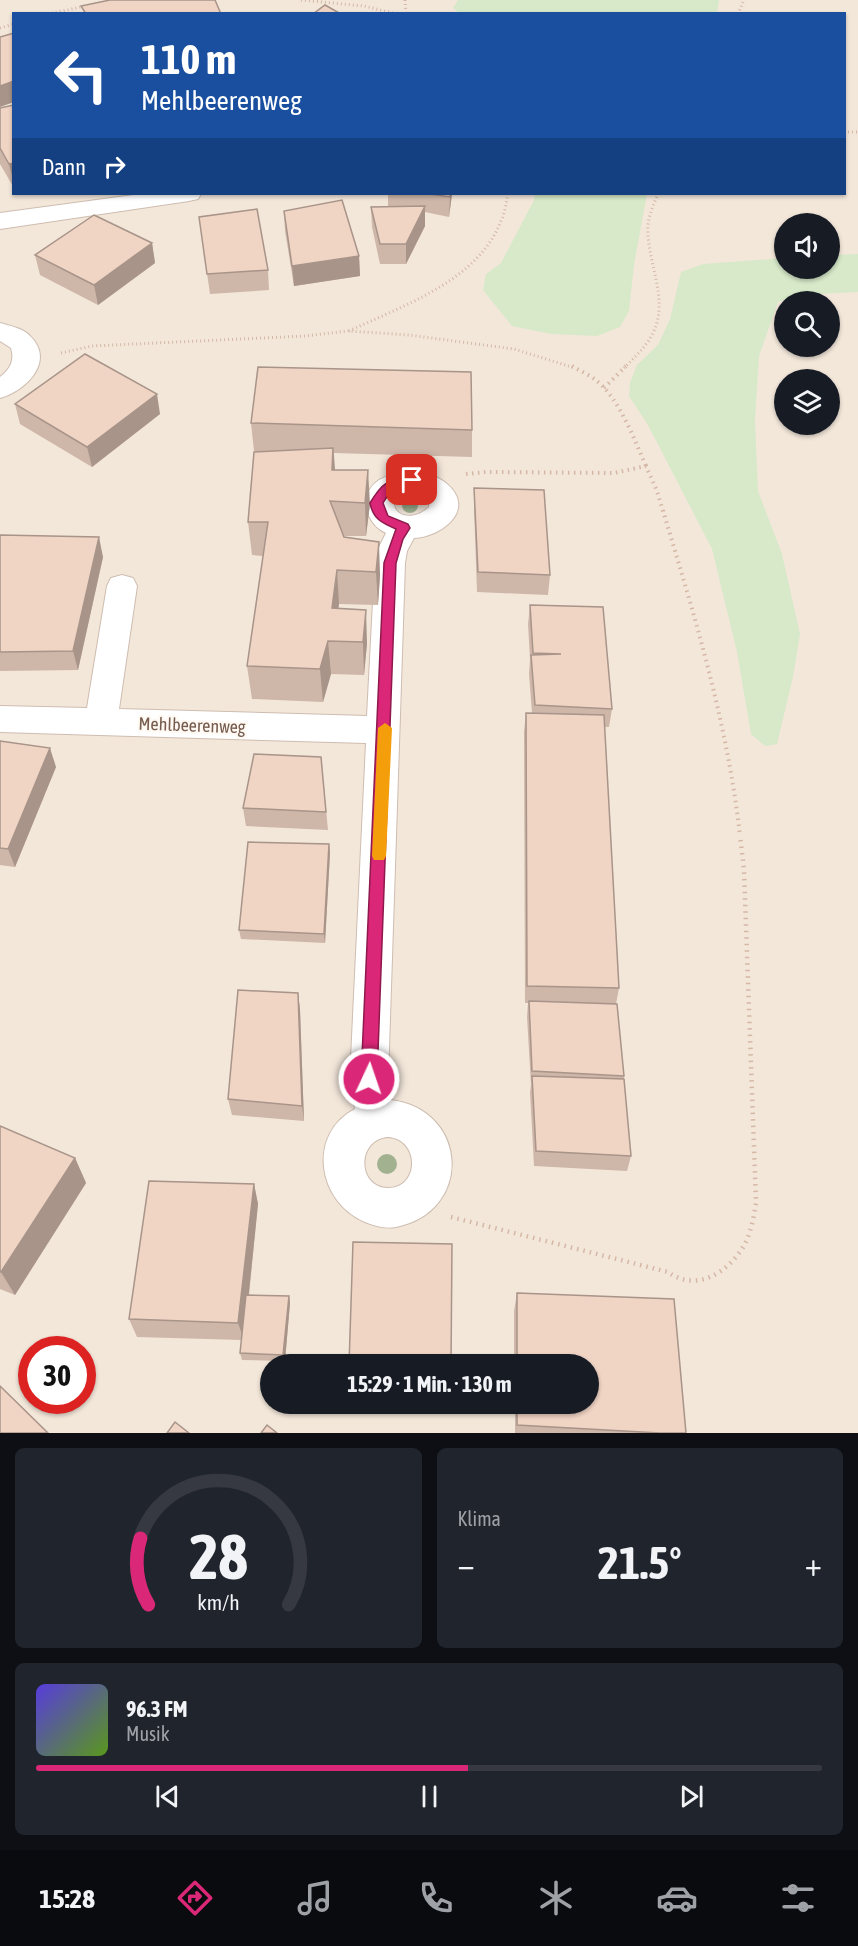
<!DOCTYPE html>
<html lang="de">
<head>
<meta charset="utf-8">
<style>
  body { margin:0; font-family:"Asap Condensed",sans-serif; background:#20242c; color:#f1f3f6; height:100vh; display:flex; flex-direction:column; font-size:22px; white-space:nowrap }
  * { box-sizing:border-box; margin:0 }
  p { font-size:20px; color:#9ea1a6 }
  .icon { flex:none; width:33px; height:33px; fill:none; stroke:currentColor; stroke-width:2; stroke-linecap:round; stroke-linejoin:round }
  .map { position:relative; height:1433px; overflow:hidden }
  .side { display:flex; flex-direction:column; gap:15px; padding:15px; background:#0d0f14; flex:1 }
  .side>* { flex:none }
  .banner { position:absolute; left:12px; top:12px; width:834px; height:183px; border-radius:0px; box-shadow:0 2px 4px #0004; background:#1a4fa0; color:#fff; overflow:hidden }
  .fabs { position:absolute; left:774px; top:213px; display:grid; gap:12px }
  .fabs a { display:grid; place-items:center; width:66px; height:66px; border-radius:50%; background:#171b24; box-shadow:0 2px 4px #0004; font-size:30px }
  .speed { position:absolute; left:18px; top:1336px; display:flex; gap:12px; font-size:30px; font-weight:700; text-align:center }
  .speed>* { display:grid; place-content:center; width:78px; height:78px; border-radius:50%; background:#171b24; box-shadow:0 2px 4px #0004; line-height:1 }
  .speed .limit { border:9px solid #d22; background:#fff; color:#111 }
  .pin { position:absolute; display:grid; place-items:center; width:51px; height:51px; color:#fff; margin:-26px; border-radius:12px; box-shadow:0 3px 9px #0006 }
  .me { position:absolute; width:66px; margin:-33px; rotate:3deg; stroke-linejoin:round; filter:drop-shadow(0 0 4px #0008) }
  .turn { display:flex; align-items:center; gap:21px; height:126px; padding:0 30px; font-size:27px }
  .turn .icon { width:78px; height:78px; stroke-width:2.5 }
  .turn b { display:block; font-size:42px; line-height:51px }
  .then { display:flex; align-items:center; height:57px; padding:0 30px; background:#0003; gap:12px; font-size:22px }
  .big { font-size:45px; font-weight:700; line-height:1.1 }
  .side .tile { flex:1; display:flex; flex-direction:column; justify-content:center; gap:9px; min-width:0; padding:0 21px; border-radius:9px; background:#20242c }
  .side .dial { align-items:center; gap:0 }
  .dial svg { height:156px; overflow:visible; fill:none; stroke:#363941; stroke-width:7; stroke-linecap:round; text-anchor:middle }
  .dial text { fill:#f1f3f6; stroke:none }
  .song { display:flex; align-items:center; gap:18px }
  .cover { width:72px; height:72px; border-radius:9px; background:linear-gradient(135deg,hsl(250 70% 55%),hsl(90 70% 35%)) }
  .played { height:6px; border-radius:3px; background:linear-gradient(90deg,#db2777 55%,#363941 55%) }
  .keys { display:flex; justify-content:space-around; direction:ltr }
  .heat { display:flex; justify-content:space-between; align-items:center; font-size:33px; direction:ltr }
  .side .tiles { flex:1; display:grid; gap:15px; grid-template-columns:1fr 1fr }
  .tile:last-child { grid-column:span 2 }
  .trip { position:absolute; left:260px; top:1354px; width:339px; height:60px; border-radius:30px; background:#171b24; box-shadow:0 2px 4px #0004; font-weight:700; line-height:60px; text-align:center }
  .tabs { display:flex; height:96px; justify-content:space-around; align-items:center; background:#090b0e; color:#9ea1a6 }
  .tabs .icon { width:42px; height:42px }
  .tabs .active { color:#db2777 }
  .tabs b { font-size:27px; color:#f1f3f6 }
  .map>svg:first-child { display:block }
  .residential { fill:#f3e7da; fill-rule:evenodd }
  .green { fill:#d7e9c9 }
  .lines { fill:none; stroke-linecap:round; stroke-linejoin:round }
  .minor-casing { stroke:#cebdb1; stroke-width:2 }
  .path-far2 { stroke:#d5b7a6; stroke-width:3; stroke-dasharray:1 3; stroke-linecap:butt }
  .path-far1 { stroke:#d5b7a6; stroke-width:4; stroke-dasharray:1.5 4.5; stroke-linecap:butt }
  .path { stroke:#d5b7a6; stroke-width:4.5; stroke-dasharray:1.5 5; stroke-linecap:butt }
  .minor { fill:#fff; fill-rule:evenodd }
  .tree { fill:#a2b291 }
  .wall { fill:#ceb6a9 }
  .shaded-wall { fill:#a89489 }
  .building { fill:#f0d4c4; stroke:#a89489; stroke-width:1.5 }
  .route { fill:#db2777; stroke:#8e194d; stroke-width:1.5 }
  .slow { fill:#f59e0b }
  .labels { text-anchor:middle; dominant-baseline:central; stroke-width:4.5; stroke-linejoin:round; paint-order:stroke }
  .street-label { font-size:18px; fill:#765c4f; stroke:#fef9f2 }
</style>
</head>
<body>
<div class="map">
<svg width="858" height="1433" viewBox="0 0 858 1433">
  <rect width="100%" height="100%" fill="#fcf5eb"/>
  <path class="residential" d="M0,0h858v1433h-858zM14,14h830v180h-830zM784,224h46v44h-46zM784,302h46v44h-46zM784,380h46v44h-46zM32,1350h50v51h-50zM270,1365h318v39h-318z"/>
  <g class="green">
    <polygon points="458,0 719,0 717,14 459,13 453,8"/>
    <polygon points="535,194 647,194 634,265 629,311 620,327 597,336 551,334 512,326 483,290 486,274 501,263 534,200"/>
    <polygon points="858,254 858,292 799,295 778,302 759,356 755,420 758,491 782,554 800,634 793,677 777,744 765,746 751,734 737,652 712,549 648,425 629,396 630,383 637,365 658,345 670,319 681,272 703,264 784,258 784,268 830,268 830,255"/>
  </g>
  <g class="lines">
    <defs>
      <g id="minor">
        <polygon points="141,194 201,194 198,199 189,201 0,229 0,213"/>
        <path d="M0,323c10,3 23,5 30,13 26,25 -4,55 -30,62v-21c10,-8 15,-16 11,-29l-11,-7z"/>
        <path d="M412,470c12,3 25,5 35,14 30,26 -6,53 -33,54l-7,13 -2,12 -17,516 3,21c78,10 82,112 5,127 -11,2 -21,-1 -31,-5 -48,-20 -58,-88 -10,-113l-5,-30 16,-336 -366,-11v-26l87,2 20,-122 4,-8 11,-3 11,3 4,8 -18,123 248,7 8,-153 2,-12 9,-18c-13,-6 -18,-17 -22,-30 8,-27 23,-27 48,-33zM412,490l17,11v6c-26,24 -54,-8 -17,-17zM388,1137c32,2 32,51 0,51 -32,-1 -31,-49 0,-51z"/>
      </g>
    </defs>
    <use href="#minor" class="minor-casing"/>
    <g class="path-far2">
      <polyline points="301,0 364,6 397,14"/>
      <polyline points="405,0 406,14"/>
      <polyline points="48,14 114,0"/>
      <polyline points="738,14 744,0"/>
      <polyline points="0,28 14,24"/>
      <polyline points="844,132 858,132"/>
      <path d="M349,331c53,-25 129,-50 152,-110 4,-8 5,-18 7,-27"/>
      <polyline points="61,353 92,346 305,336 348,331 409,335 514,349 575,368"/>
      <path d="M624,368c11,-11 23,-22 30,-37 15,-35 -8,-70 -6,-106 1,-11 6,-21 10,-31"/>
    </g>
    <g class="path-far1">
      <path d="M572,366c8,5 18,9 25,15 23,19 37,58 49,85"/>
      <polyline points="604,388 626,366"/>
      <path d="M466,474l20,-2 128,1 32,-7 11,25c34,113 70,227 83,345"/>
    </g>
    <path class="path" d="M451,1217l217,55c29,21 61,0 77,-28 6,-13 9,-27 11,-41l-12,-333 -4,-35"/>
    <use href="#minor" class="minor"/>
  </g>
  <g class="tree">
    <circle cx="410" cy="505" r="8"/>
    <circle cx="387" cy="1164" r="10"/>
  </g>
  <g class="wall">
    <polygon points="14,105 14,188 0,164 0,108"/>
    <polygon points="388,194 452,194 449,217 425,212 425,226 406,264 380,264 372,227 371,207 393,207 388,206"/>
    <polygon points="284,211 359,256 360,276 294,286 285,231"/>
    <polygon points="199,217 268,270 269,290 210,294"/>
    <polygon points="152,243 155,263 98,305 40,275 35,255"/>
    <polygon points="15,404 160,414 92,467 20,424"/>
    <polygon points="251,423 472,430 472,457 334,453 335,470 370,504 366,536 344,536 380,575 378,605 339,604 338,608 367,643 364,675 331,674 323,702 252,699 247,666 263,556 252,555 248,522 272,452 254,451"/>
    <polygon points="474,488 550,575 548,595 477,592 474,508"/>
    <polygon points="0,535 103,557 78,670 0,671"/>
    <polygon points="530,605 612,709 609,727 604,727 619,988 616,1004 624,1076 624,1079 631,1156 627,1171 534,1166 530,1092 531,1085 527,1017 528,1003 525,1003 524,732 526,713 532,713 529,674 530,659 528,624"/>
    <polygon points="0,741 56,767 15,867 0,865"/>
    <polygon points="321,757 328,830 246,826 243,808"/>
    <polygon points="329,844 330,853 325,943 241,939 239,930"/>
    <polygon points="298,993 300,1010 304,1121 232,1115 228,1099"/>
    <polygon points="0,1126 75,1158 86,1183 15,1295 0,1289"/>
    <polygon points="254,1184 258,1204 249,1295 289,1296 290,1303 285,1361 242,1360 240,1353 242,1340 137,1337 129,1319"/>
    <polygon points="517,1293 686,1433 515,1433 515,1404 588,1404 588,1365 514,1365 514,1311"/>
  </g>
  <g class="shaded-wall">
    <polygon points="14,81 14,102 0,107 0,86"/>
    <polygon points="14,163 14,184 9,164"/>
    <polygon points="450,194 452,194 449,217 450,197"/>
    <polygon points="425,206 425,226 406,264 406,244"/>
    <polygon points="152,243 155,263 98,305 94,285"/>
    <polygon points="359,256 360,276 294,286 292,266"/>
    <polygon points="157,394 160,414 92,467 87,447"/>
    <polygon points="333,448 336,482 335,504 332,470"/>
    <polygon points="368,470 370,504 366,536 365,503"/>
    <polygon points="99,537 103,557 78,670 73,651"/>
    <polygon points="379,542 380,575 378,605 376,572"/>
    <polygon points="337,570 339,604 334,641 332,608"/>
    <polygon points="366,610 367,643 364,675 363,642"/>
    <polygon points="328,641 331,674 323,702 320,669"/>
    <polygon points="50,748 56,767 15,867 8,849"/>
    <polygon points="329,844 330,853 325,943 324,934"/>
    <polygon points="298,993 300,1010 304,1121 302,1106"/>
    <polygon points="75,1158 86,1183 15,1295 1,1272"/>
    <polygon points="254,1184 258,1204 244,1340 238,1323"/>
    <polygon points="289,1296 290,1303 285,1361 283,1355"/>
  </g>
  <g class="building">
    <polygon points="110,0 215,0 221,14 86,14 81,6"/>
    <polygon points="325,5 341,14 313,14"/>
    <polygon points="14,33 14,81 0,86 0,37"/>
    <polygon points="14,105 14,163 9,164 0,148 0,108"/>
    <polygon points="430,194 450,194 450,197"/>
    <polygon points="342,200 359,256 292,266 284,211"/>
    <polygon points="425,206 406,244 380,244 371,207"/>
    <polygon points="257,209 268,270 207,274 199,217"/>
    <polygon points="94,215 152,243 94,285 35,255"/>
    <polygon points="85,354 157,394 87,447 15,404"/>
    <polygon points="258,367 471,372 472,430 251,423"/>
    <polygon points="333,448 332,470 368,470 365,503 330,501 344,537 379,542 376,572 337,570 332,608 366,610 363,642 328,641 320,669 247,666 268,522 248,522 254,452"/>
    <polygon points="474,488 544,490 550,575 478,572"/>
    <polygon points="0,535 99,537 73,651 0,652"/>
    <polygon points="530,605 603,607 612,709 535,705 531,655 561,654 533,653"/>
    <polygon points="526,713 604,715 619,988 527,986"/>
    <polygon points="0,741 50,748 8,849 0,848"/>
    <polygon points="254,754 321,757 326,812 243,808"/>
    <polygon points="248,842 329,844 324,934 239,930"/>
    <polygon points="238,990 298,993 302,1106 228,1099"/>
    <polygon points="529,1001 617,1004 624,1076 532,1071"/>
    <polygon points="532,1076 624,1079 631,1156 536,1151"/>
    <polygon points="0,1126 75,1158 1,1272 0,1272"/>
    <polygon points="149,1181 254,1184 238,1323 129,1319"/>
    <polygon points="353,1242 452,1244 451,1365 349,1365"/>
    <polygon points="517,1293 674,1299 686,1433 660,1433 517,1425 517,1404 588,1404 588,1365 517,1365"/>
    <polygon points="246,1295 289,1296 283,1355 240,1353"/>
    <polygon points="0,1386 48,1433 0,1433"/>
    <polygon points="175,1422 189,1433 167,1433"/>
    <polygon points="267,1425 277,1433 261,1433"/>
  </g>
  <path class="route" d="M412,476l4,1v6c-16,5 -25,5 -33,20l5,13 20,8 2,4 -7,11 -7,24 -19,516 -2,6 -6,2 -6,-2 -2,-6 23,-516 12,-34c-14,-6 -23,-10 -26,-26 13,-22 17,-22 42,-27z"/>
  <polygon class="slow" points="385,723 392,728 386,856 384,860 374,860 372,856 378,728"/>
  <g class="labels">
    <g class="street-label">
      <text transform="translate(192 725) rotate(2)">Mehlbeerenweg</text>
    </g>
  </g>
</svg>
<div class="fabs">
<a><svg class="icon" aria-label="sound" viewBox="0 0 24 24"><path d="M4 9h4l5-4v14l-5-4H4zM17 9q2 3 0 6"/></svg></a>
<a><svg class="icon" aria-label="search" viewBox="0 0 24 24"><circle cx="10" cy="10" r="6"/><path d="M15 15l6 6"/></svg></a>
<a><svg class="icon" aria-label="layers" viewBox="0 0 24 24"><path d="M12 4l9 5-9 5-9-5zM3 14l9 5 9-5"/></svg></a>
</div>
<div class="speed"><div class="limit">30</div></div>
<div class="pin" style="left:412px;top:480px;background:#d93025"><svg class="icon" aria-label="arrive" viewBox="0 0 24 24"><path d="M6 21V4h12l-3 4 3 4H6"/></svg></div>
<svg class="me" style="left:369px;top:1079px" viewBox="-20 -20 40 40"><circle r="17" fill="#db2777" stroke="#fff" stroke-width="3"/><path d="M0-11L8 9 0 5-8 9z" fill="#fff"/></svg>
<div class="trip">15:29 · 1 Min. · 130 m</div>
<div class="banner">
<div class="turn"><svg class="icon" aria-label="left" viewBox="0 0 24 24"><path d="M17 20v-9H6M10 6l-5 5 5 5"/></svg><div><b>110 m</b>Mehlbeerenweg</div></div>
<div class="then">Dann<svg class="icon" aria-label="right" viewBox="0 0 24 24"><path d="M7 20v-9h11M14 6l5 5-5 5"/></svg></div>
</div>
</div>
<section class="side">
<div class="tiles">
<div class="tile dial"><svg viewBox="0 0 100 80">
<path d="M14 69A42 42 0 1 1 86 69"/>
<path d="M14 69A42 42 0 0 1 10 35" stroke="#db2777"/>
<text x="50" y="56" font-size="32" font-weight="700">28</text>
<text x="50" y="72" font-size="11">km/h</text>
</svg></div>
<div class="tile"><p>Klima</p>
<div class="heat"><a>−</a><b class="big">21.5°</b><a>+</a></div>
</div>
<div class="tile">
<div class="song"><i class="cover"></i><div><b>96.3 FM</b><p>Musik</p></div></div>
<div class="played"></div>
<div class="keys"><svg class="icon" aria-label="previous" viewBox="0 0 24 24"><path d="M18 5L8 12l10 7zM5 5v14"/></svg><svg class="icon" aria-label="pause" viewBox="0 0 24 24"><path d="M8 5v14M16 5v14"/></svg><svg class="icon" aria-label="next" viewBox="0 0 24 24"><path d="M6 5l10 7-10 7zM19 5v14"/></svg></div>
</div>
</div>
</section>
<nav class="tabs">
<b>15:28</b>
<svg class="icon active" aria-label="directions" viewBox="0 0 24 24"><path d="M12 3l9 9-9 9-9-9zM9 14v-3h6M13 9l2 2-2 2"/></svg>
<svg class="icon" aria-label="music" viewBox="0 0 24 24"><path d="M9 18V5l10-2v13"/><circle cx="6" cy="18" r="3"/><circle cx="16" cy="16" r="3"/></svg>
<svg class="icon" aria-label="phone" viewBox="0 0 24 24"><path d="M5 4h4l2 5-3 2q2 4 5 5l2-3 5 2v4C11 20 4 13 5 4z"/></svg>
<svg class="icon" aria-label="climate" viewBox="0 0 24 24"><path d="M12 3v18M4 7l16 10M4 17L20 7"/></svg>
<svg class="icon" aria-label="car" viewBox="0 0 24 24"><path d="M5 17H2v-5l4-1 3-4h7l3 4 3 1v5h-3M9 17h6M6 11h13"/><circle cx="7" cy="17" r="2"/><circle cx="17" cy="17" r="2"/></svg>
<svg class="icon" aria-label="filters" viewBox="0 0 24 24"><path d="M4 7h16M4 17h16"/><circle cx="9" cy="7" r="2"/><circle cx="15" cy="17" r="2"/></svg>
</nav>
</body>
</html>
